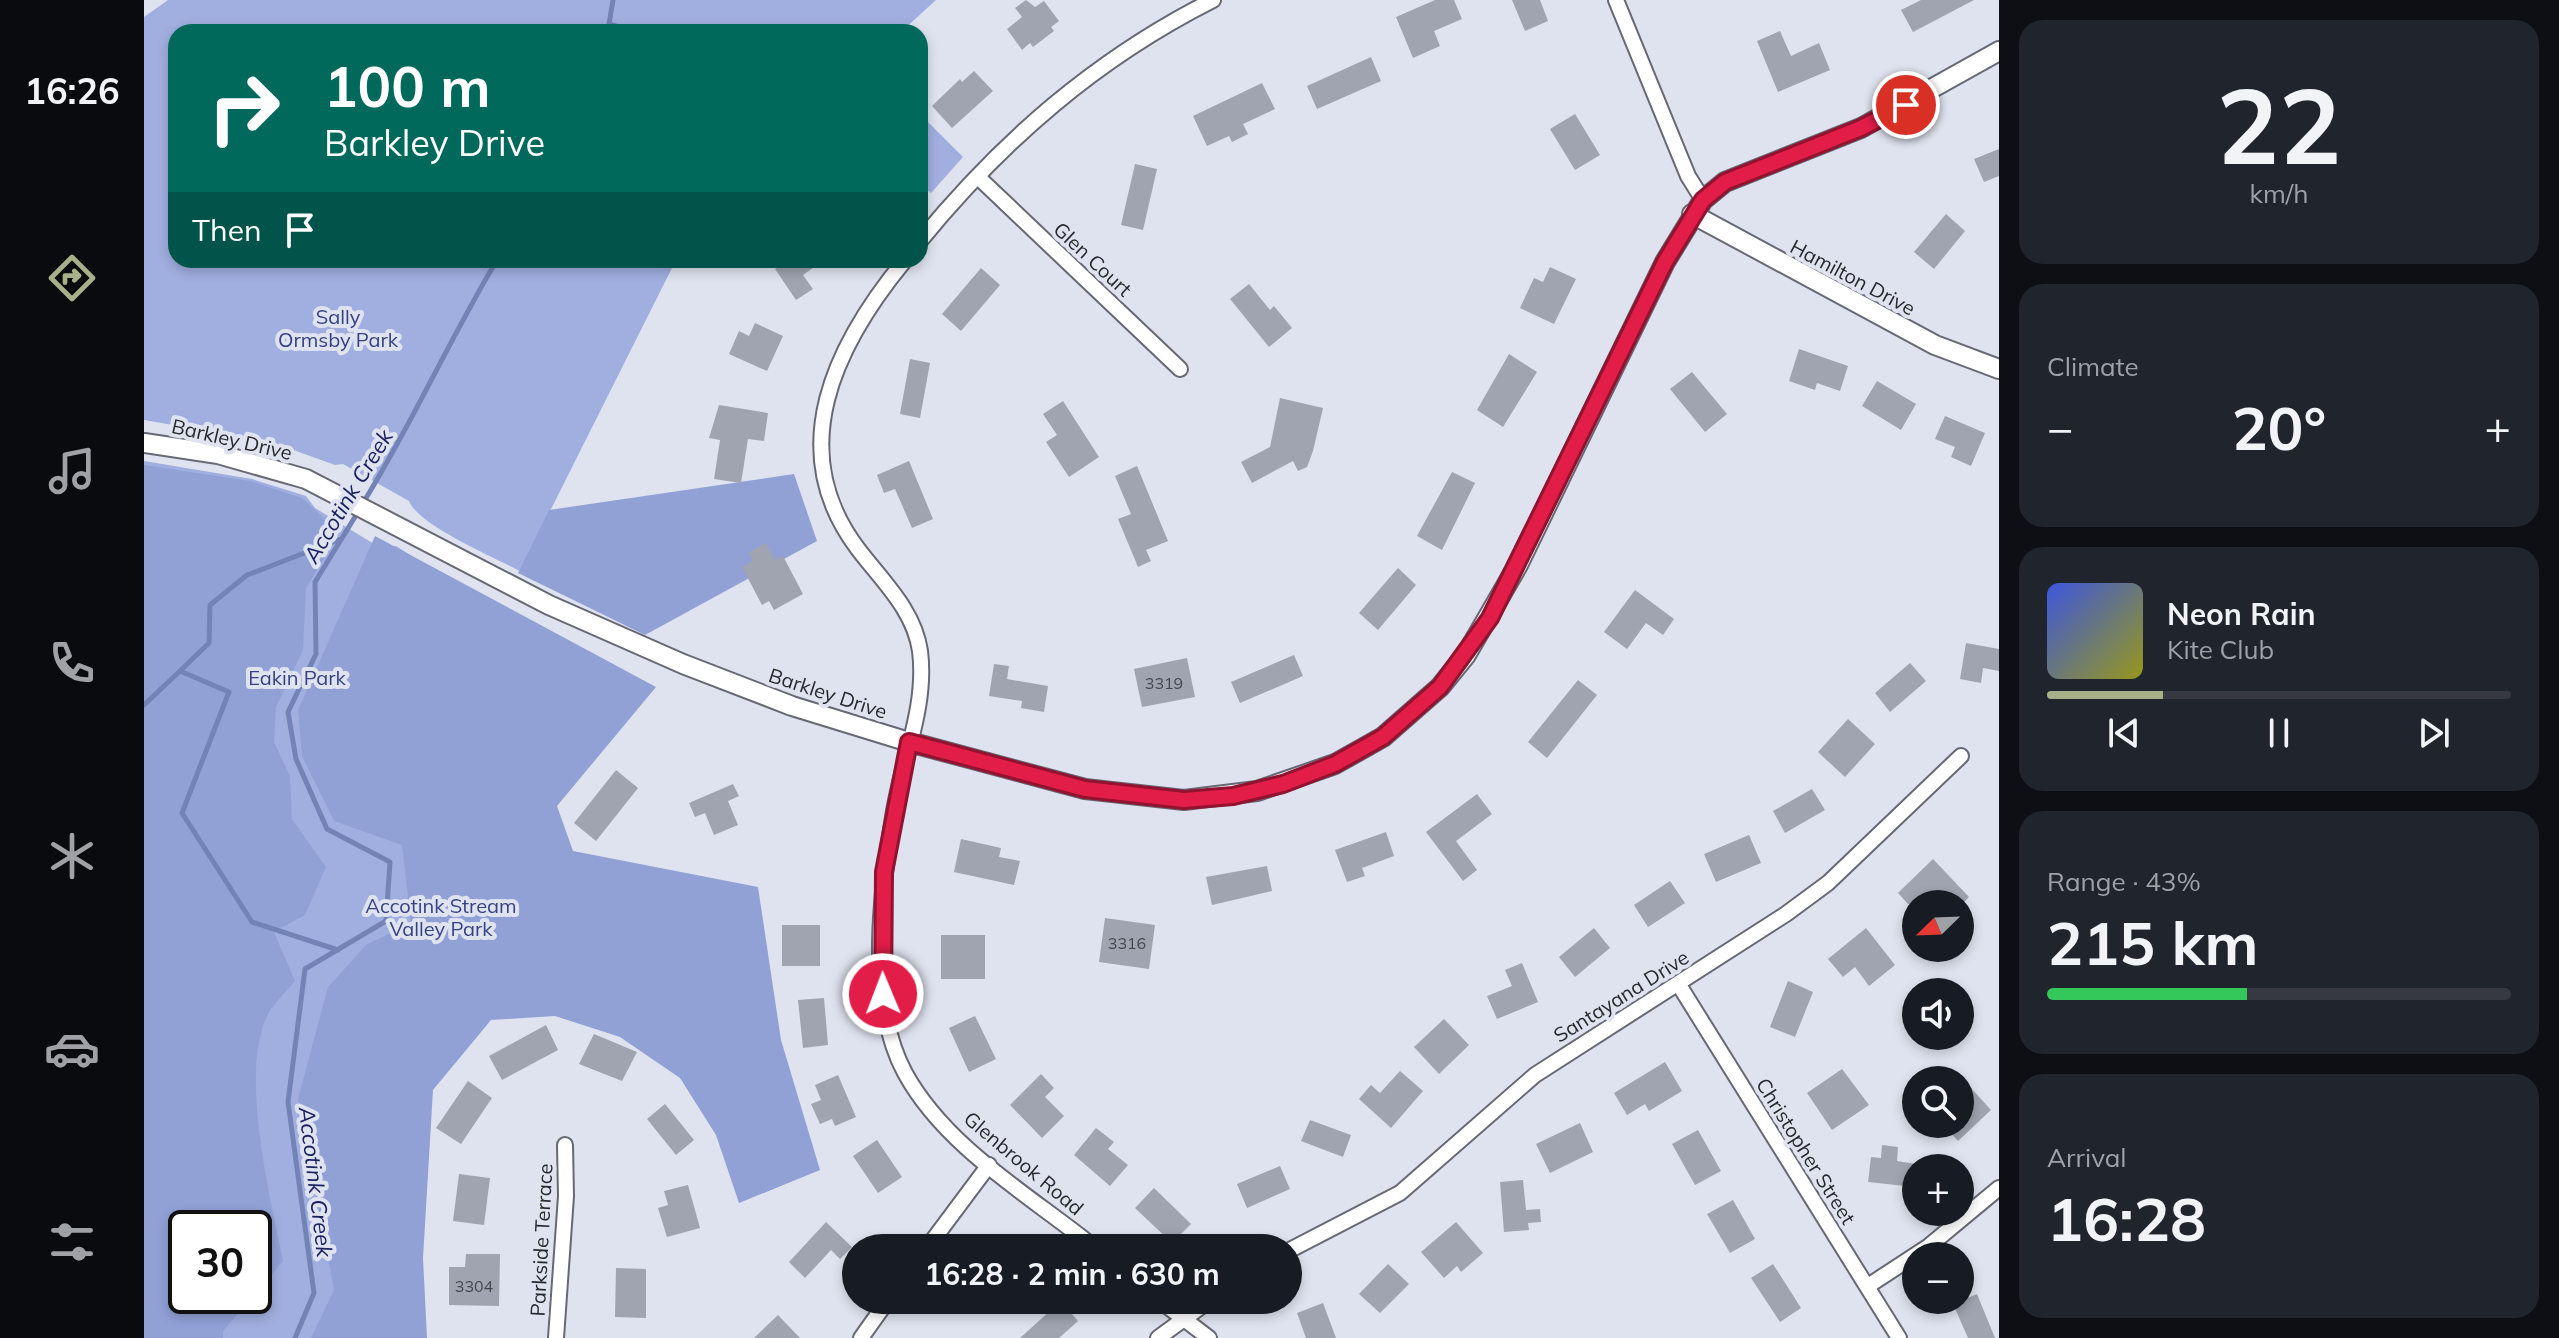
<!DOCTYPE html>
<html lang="en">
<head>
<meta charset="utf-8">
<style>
  body { margin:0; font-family:Mulish,sans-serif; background:#20242c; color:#f1f3f6; height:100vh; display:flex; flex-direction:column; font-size:30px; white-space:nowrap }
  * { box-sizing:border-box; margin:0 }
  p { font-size:26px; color:#9ea1a6 }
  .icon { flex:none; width:44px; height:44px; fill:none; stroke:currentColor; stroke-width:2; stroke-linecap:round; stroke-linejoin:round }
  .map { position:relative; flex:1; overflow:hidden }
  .drawer { display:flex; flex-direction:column; gap:20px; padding:20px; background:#0d0f14; width:560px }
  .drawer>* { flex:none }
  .banner { position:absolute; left:24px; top:24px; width:760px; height:244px; border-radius:24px; box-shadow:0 4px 12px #0003; background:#00695c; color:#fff; overflow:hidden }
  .needle { width:52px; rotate:247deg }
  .tools { position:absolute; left:1758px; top:890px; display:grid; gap:16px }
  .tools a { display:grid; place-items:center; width:72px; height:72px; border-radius:50%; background:#171b24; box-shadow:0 4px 12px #0003; font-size:40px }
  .speed { position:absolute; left:24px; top:1210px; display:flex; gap:16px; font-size:40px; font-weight:700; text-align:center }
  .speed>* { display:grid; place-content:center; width:104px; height:104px; border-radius:50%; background:#171b24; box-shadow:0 4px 12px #0003; line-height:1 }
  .speed .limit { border:4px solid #111; border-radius:12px; background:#fff; color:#111 }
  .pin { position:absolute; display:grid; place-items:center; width:68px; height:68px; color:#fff; margin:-34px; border:4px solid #fff; border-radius:50%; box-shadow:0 2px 8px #0007 }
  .me { position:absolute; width:88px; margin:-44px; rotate:359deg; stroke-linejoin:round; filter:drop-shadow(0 0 6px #0008) }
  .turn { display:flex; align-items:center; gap:28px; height:168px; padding:0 24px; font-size:36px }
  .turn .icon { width:104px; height:104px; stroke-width:2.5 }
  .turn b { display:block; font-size:56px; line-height:68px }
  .then { display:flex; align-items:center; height:76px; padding:0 24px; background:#0003; gap:16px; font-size:30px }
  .big { font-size:60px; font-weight:700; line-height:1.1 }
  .drawer .tile { flex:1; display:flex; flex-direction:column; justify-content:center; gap:12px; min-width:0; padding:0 28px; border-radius:24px; background:#20242c }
  .drawer .dial { align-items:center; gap:0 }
  .dial b { font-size:104px; line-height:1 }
  .song { display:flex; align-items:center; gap:24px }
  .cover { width:96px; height:96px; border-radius:12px; background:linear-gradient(135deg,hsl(230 70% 55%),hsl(60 70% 35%)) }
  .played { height:8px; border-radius:4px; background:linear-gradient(90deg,#a8b089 25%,#363941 25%) }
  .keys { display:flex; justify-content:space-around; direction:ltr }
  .heat { display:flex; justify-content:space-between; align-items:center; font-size:44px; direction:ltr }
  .charge { height:12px; border-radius:6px; background:linear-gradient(90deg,#34c759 43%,#363941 0) }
  .trip { position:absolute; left:698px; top:1234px; width:460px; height:80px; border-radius:40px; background:#171b24; box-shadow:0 4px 12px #0003; font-weight:700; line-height:80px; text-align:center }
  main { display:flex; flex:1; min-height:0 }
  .tabs { display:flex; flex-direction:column; width:144px; justify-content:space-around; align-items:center; background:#090b0e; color:#9ea1a6 }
  .tabs .icon { width:56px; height:56px }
  .tabs .selected { color:#a8b089 }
  .tabs b { font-size:36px; color:#f1f3f6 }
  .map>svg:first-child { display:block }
  .green { fill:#a1afe0; fill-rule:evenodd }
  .forest { fill:#91a1d6 }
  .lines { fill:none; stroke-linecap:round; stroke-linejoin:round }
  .stream { stroke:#7483b6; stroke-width:5 }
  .building { fill:#a0a4b0 }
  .minor-casing { stroke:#666974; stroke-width:18 }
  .tertiary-casing { stroke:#666974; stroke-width:22 }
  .minor { stroke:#fff; stroke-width:14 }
  .tertiary { stroke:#fff; stroke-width:18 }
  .route-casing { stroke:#92132f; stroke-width:20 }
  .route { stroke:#e11d48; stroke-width:14 }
  .labels { text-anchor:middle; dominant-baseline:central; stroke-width:8; stroke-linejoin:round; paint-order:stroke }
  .number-label { font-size:16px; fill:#44474d }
  .street-label { font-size:20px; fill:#26282c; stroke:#dfe3ef }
  .park-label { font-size:20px; fill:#354385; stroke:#dfe3ef }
  .water-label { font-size:22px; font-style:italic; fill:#192260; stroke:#dfe3ef }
</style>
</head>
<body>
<main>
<nav class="tabs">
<b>16:26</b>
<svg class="icon selected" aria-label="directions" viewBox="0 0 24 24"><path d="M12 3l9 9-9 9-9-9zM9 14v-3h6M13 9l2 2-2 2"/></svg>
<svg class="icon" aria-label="music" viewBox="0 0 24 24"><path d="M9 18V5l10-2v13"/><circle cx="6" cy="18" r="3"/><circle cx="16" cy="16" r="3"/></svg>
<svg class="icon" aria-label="phone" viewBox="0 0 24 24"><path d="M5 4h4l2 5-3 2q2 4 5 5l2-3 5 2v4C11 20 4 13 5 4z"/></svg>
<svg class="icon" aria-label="climate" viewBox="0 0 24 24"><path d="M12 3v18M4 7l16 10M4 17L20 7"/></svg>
<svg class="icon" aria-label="car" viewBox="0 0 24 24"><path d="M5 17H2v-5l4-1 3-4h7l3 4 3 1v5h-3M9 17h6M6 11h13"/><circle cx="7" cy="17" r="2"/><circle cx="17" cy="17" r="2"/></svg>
<svg class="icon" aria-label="filters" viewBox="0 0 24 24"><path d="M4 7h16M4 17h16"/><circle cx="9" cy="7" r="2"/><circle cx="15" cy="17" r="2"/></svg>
</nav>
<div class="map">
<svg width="1855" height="1338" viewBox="0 0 1855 1338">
  <rect width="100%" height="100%" fill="#dfe3ef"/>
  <g class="green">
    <path d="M24,0h768l-35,32h-725v228h500l-156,311c-25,-13 -102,-46 -111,-70l-66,-37 -8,1 -64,-23 -127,-22v-403z"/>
    <polygon points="776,114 819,157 787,193 776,184"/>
    <path d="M0,461l108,18 54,17 9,12 64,39 17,-1 52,33 -53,244 312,61 -304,133 -21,321h-238zM42,1228h68v68h-68z"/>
  </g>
  <g class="forest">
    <path d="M0,465l106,16 52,17 24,22 -1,37 -19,31 -3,62 -27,57 -2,35 16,34 2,43 34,48 -21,48 -31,17 21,49c-7,9 -17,18 -24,28 -35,55 0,190 12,252l-29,34v-67h-68v68h67l-30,35v7h-79z"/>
    <polygon points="650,474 673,541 501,635 374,573 405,510"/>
    <polygon points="231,536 512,687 413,806 429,851 614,887 637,1040 676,1170 595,1203 572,1135 536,1078 476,1037 411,1016 347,1020 289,1090 279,1258 283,1338 167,1338 190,1290 154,1099 184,987 223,944 267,924 258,845 190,821 158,756 154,710"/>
  </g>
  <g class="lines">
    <g class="stream">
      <polyline points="469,0 465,24 492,32"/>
      <path d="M219,503c49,-79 86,-163 134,-243"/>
      <polyline points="36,671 65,643 66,605 103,575 197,539"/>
      <polyline points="0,705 36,671 85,692 38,813 108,922 194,950"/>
      <polyline points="151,1338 170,1293 144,1102 161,969 242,921 246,862 183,829 152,759 144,712 172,654 171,582 214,512"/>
    </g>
  </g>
  <g class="building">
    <polygon points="882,0 891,7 900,1 915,21 907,27 910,31 889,47 886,43 878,50 863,29 878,17 871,8"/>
    <polygon points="1291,0 1310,0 1318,19 1290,31 1296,46 1269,58 1252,17"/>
    <polygon points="1368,0 1396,0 1404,21 1381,31"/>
    <polygon points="1777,0 1830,0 1769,32 1757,10"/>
    <polygon points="1636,31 1647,56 1675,43 1686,70 1634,92 1613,41"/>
    <polygon points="1227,57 1237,81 1173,109 1163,86"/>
    <polygon points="830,71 849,91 808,128 788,106 816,79 818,82"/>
    <polygon points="1118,83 1131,109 1099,124 1104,134 1088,142 1085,136 1063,146 1049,116"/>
    <polygon points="1431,114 1456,155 1431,170 1406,129"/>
    <polygon points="1855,149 1855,176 1840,182 1830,159"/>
    <polygon points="991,164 1013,169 999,230 977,225"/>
    <polygon points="1802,214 1821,231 1790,269 1770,252"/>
    <polygon points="643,260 680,260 659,275 669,289 652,300 631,269"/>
    <polygon points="1406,267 1432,279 1410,324 1376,308 1390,278 1399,282"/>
    <polygon points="837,268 856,285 817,331 798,314"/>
    <polygon points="1105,284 1126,310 1130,306 1148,328 1125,347 1086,299"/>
    <polygon points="611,323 639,336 623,371 585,354 595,331 605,336"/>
    <polygon points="1655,349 1704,366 1696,391 1673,383 1671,390 1645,381"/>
    <polygon points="1365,354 1393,372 1359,427 1333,410"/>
    <polygon points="766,359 786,363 776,418 756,414"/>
    <polygon points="1548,372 1583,414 1561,432 1526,389"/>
    <polygon points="1733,381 1772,404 1757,430 1718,406"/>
    <polygon points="1136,398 1179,408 1169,451 1163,467 1154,471 1149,461 1108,483 1097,462 1126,447"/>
    <polygon points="919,401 955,457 925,477 902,442 913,435 899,414"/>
    <polygon points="575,405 624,413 620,441 604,439 597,483 570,479 576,440 565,438"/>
    <polygon points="1801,416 1841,433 1827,466 1807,457 1811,447 1791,439"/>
    <polygon points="765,461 789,519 768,528 751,489 740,493 733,475"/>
    <polygon points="993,466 1024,541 1002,550 1007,561 994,567 974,519 987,514 971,476"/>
    <polygon points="1308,472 1331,483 1298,550 1273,536"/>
    <polygon points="622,543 631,560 639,556 659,594 630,610 625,601 618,605 598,567 609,561 605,552"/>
    <polygon points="1254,568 1272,585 1234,630 1215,613"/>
    <polygon points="1491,590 1530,619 1519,635 1502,623 1483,649 1460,632"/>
    <polygon points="1822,643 1855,649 1855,671 1839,668 1837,683 1816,679"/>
    <polygon points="1150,655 1159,676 1096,703 1087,682"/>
    <polygon points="1043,658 1051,697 998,707 990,669"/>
    <polygon points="1766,663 1782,681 1746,712 1731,693"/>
    <polygon points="850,664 865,666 863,679 904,686 900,712 877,708 878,701 845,696"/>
    <polygon points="1434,680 1453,695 1403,758 1384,742"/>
    <polygon points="1704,719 1731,744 1701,777 1674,752"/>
    <polygon points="472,770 494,788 452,841 430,823"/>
    <polygon points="589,784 595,796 584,801 594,825 570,835 561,813 551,817 545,803"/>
    <polygon points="1668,789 1681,810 1641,833 1629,811"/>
    <polygon points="1333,794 1348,814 1312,841 1333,870 1319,881 1282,832"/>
    <polygon points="1242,832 1250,856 1218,868 1221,876 1203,882 1191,850"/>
    <polygon points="1605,835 1617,863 1572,882 1560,854"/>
    <polygon points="817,839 857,848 855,857 876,861 870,885 810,872"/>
    <polygon points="1789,859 1825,897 1818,904 1764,904 1754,893"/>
    <polygon points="1123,866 1128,891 1068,905 1062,877"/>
    <polygon points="1526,881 1541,903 1504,927 1490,905"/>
    <polygon points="961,918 1011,925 1005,969 955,962"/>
    <rect x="638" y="925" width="38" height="41"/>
    <polygon points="1450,928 1466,948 1431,977 1415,957"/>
    <polygon points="1722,928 1751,965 1725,986 1711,967 1699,977 1684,959"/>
    <rect x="797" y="935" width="44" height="44"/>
    <polygon points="1378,963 1394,1002 1353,1019 1343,996 1368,986 1361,970"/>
    <polygon points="1644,981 1669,992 1651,1037 1626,1027"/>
    <polygon points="680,998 684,1045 659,1048 654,1000"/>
    <polygon points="831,1016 852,1059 825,1072 805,1028"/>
    <polygon points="1300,1019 1325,1045 1295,1074 1270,1047"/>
    <polygon points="402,1025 414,1050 358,1080 345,1056"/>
    <polygon points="450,1034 493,1052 478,1081 435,1064"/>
    <polygon points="1521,1062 1538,1091 1505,1111 1501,1104 1483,1115 1470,1093"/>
    <polygon points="1698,1069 1725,1105 1688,1130 1663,1093"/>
    <polygon points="1256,1071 1279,1091 1247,1128 1215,1099 1227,1085 1236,1093"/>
    <polygon points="897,1074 910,1088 901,1097 920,1116 898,1138 866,1105"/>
    <polygon points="694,1075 712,1117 691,1126 688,1119 676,1124 667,1104 677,1100 671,1085"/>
    <polygon points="324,1081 348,1098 317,1144 292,1128"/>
    <polygon points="1827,1088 1847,1110 1814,1141 1798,1124 1816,1124 1816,1099"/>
    <polygon points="521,1104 550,1140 532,1155 503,1119"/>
    <polygon points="1166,1120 1207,1135 1199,1157 1157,1141"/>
    <polygon points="1436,1123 1449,1152 1406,1173 1392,1144"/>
    <polygon points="952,1128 970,1142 964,1149 984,1165 966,1186 930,1155"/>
    <polygon points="1554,1130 1577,1171 1551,1185 1528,1144"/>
    <polygon points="733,1140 758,1177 734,1193 709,1156"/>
    <polygon points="1738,1145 1754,1147 1753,1161 1772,1164 1770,1187 1724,1182 1727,1157 1737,1158"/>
    <polygon points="1136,1166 1146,1189 1103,1208 1093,1184"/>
    <polygon points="315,1174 346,1178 340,1225 309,1221"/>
    <polygon points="1379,1180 1382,1210 1396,1209 1397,1222 1384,1223 1385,1230 1360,1232 1356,1182"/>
    <polygon points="544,1185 556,1228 523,1237 514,1208 524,1205 520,1191"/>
    <polygon points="1010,1188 1047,1224 1028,1243 991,1208"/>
    <polygon points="1589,1200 1611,1239 1586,1253 1563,1214"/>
    <polygon points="682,1222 708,1247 696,1259 687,1250 661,1278 645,1262"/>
    <polygon points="1312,1222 1339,1253 1317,1272 1313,1266 1300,1278 1277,1252"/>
    <polygon points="322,1254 356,1254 355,1306 305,1305 305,1267 321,1267"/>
    <polygon points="1244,1264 1265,1284 1236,1313 1215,1294"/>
    <polygon points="1629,1264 1657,1308 1636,1322 1607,1278"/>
    <polygon points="472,1268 502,1269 502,1318 471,1317"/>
    <polygon points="1833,1294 1851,1338 1824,1338 1809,1304"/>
    <polygon points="917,1301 934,1321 915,1338 876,1338"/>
    <polygon points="1179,1303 1192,1338 1162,1338 1153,1313"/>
    <polygon points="634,1315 656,1338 610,1338"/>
  </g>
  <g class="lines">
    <defs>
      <g id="minor">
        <polyline points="1472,0 1544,176 1559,200"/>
        <polyline points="834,177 1036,369"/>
        <path d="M776,241c83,-101 176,-182 293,-241"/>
        <path d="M761,260c-70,85 -122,190 -47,289 25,33 56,61 62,102 7,55 -17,107 -26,160 -13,78 -28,190 11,262 41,75 126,123 190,175"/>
        <polyline points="1535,985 1755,1338"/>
        <polyline points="783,1248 845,1165"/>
        <polyline points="1144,1251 1256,1193 1391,1075 1642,914 1684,883 1817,756"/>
        <polyline points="1724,1286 1785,1246 1855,1188"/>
        <polyline points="1015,1300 1065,1338"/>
        <polyline points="412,1338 422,1196 421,1145"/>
        <polyline points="717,1338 744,1300"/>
        <polyline points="1014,1338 1066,1300"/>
      </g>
      <g id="tertiary">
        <polyline points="1548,214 1791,345 1855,369"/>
        <polyline points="0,443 74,454 162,479 405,605 539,664 648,706 765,742 941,789 1040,800 1113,791 1191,764 1239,737 1296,687 1322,655 1374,565 1521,262 1559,200 1581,182 1717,128 1855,51"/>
      </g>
    </defs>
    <use href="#minor" class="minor-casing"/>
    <use href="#tertiary" class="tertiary-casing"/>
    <use href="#minor" class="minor"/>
    <use href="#tertiary" class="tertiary"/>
  </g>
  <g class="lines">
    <defs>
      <polyline id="route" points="739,994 740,872 765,742 941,789 1040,800 1089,796 1139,784 1191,764 1239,737 1296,687 1346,618 1521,262 1559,200 1581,182 1717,128 1762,105"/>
    </defs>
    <use href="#route" class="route-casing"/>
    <use href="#route" class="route"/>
  </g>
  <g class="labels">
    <g class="number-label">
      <text x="1020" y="683">3319</text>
      <text x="983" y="943">3316</text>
      <text x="330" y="1286">3304</text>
    </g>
    <g class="street-label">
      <text transform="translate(949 259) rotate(43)">Glen Court</text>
      <text transform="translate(1709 277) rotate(28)">Hamilton Drive</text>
      <text transform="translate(88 439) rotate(13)">Barkley Drive</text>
      <text transform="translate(684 693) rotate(18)">Barkley Drive</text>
      <text transform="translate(1477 996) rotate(-32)">Santayana Drive</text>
      <text transform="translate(1662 1151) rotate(58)">Christopher Street</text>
      <text transform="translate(880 1163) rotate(40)">Glenbrook Road</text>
      <text transform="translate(397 1240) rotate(-87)">Parkside Terrace</text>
    </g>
    <g class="park-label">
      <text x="194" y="316">Sally<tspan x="194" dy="23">Ormsby Park</tspan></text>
      <text x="153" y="677">Eakin Park</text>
      <text x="297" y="905">Accotink Stream<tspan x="297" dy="23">Valley Park</tspan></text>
    </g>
    <g class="water-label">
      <text transform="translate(204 496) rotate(-59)">Accotink Creek</text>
      <text transform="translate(172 1182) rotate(83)">Accotink Creek</text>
    </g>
  </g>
</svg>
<div class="tools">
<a><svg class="needle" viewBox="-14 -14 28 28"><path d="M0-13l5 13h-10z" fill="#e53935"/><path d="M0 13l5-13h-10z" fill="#9ea1a6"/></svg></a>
<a><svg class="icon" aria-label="sound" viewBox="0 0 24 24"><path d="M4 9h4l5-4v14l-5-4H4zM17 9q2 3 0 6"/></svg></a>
<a><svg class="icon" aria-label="search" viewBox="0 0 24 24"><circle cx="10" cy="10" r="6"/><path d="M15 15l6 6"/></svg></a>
<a>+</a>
<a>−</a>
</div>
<div class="speed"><div class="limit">30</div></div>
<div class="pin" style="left:1762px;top:105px;background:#d93025"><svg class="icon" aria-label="arrive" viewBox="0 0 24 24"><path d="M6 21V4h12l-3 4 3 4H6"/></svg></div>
<svg class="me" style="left:739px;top:994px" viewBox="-20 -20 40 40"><circle r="17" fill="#e11d48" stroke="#fff" stroke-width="3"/><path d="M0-11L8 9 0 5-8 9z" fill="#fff"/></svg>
<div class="trip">16:28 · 2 min · 630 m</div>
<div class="banner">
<div class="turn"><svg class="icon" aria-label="right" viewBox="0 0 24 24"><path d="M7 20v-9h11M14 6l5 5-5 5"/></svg><div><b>100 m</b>Barkley Drive</div></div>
<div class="then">Then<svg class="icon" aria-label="arrive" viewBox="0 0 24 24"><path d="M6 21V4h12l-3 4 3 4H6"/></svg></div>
</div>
</div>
<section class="drawer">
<div class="tile dial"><b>22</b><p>km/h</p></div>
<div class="tile"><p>Climate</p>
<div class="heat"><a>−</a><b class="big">20°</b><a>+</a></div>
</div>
<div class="tile">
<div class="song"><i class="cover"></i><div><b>Neon Rain</b><p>Kite Club</p></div></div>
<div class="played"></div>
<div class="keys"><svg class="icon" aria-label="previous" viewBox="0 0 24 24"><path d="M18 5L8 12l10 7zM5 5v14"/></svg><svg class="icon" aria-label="pause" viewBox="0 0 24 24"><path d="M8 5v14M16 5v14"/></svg><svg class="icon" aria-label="next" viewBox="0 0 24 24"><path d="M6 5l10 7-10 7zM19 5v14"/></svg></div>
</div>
<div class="tile"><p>Range · 43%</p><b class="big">215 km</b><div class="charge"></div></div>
<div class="tile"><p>Arrival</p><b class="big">16:28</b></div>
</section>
</main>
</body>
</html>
